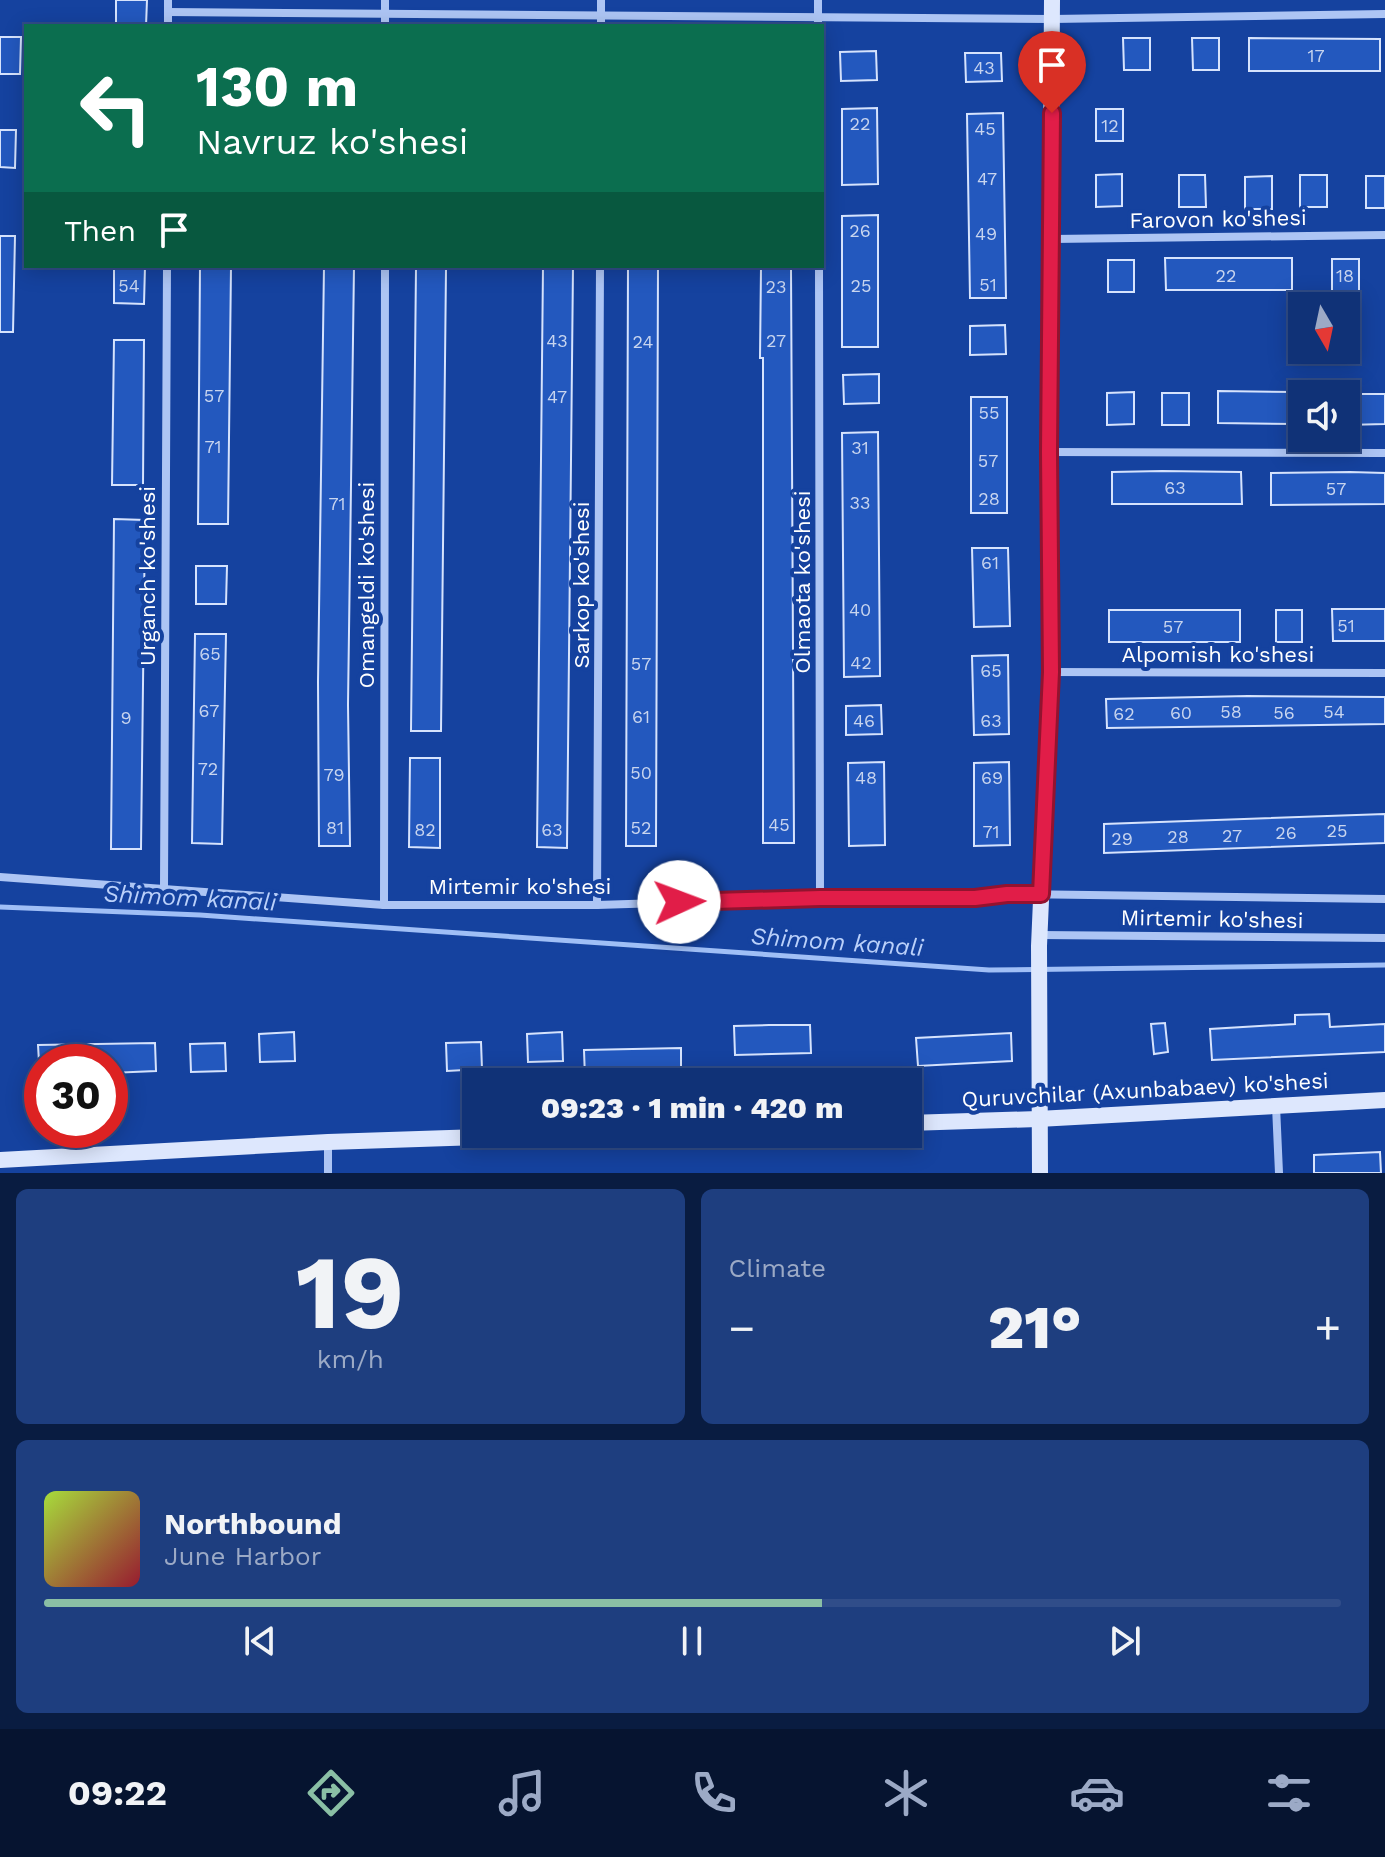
<!DOCTYPE html>
<html lang="en">
<head>
<meta charset="utf-8">
<style>
  body { margin:0; font-family:"Work Sans",sans-serif; background:#1e3e7f; color:#f1f3f6; height:100vh; display:flex; flex-direction:column; font-size:30px; white-space:nowrap }
  * { box-sizing:border-box; margin:0 }
  p { font-size:26px; color:#9caac6 }
  .icon { flex:none; width:44px; height:44px; fill:none; stroke:currentColor; stroke-width:2; stroke-linecap:round; stroke-linejoin:round }
  .map { position:relative; height:1173px; overflow:hidden }
  .side { display:flex; flex-direction:column; gap:16px; padding:16px; background:#091c41; flex:1 }
  .side>* { flex:none }
  .hud { position:absolute; left:24px; top:24px; width:800px; height:244px; border-radius:0px; box-shadow:0 4px 20px #0003,0 0 0 2px #304d89; background:#0b6e4f; color:#fff; overflow:hidden }
  .needle { width:52px; rotate:171deg }
  .controls { position:absolute; left:1288px; top:292px; display:grid; gap:16px }
  .controls a { display:grid; place-items:center; width:72px; height:72px; border-radius:0px; background:#103277; box-shadow:0 4px 20px #0003,0 0 0 2px #304d89; font-size:40px }
  .speed { position:absolute; left:24px; top:1044px; display:flex; gap:16px; font-size:40px; font-weight:700; text-align:center }
  .speed>* { display:grid; place-content:center; width:104px; height:104px; border-radius:50%; background:#103277; box-shadow:0 4px 20px #0003,0 0 0 2px #304d89; line-height:1 }
  .speed .limit { border:12px solid #d22; background:#fff; color:#111 }
  .pin { position:absolute; display:grid; place-items:center; width:68px; height:68px; color:#fff; margin:-82px -34px; border-radius:50% 50% 50% 0; rotate:-45deg; box-shadow:0 0 8px #0007 }
  .pin .icon { rotate:45deg }
  .me { position:absolute; width:88px; margin:-44px; rotate:88deg; stroke-linejoin:round; filter:drop-shadow(0 0 6px #0008) }
  .turn { display:flex; align-items:center; gap:28px; height:168px; padding:0 40px; font-size:36px }
  .turn .icon { width:104px; height:104px; stroke-width:2.5 }
  .turn b { display:block; font-size:56px; line-height:68px }
  .then { display:flex; align-items:center; height:76px; padding:0 40px; background:#0003; gap:16px; font-size:30px }
  .big { font-size:60px; font-weight:800; line-height:1.1 }
  .side .card { flex:1; display:flex; flex-direction:column; justify-content:center; gap:12px; min-width:0; padding:0 28px; border-radius:12px; background:#1e3e7f }
  .side .dial { align-items:center; gap:0 }
  .dial b { font-size:104px; line-height:1 }
  .song { display:flex; align-items:center; gap:24px }
  .cover { width:96px; height:96px; border-radius:12px; background:linear-gradient(135deg,hsl(80 70% 55%),hsl(350 70% 35%)) }
  .played { height:8px; border-radius:4px; background:linear-gradient(90deg,#8abfa5 60%,#304d89 60%) }
  .keys { display:flex; justify-content:space-around; direction:ltr }
  .heat { display:flex; justify-content:space-between; align-items:center; font-size:44px; direction:ltr }
  .side .tiles { flex:1; display:grid; gap:16px; grid-template-columns:1fr 1fr }
  .card:last-child { grid-column:span 2 }
  .trip { position:absolute; left:462px; top:1068px; width:460px; height:80px; border-radius:0px; background:#103277; box-shadow:0 4px 20px #0003,0 0 0 2px #304d89; font-weight:800; line-height:80px; text-align:center }
  .tab-bar { display:flex; height:128px; justify-content:space-around; align-items:center; background:#061430; color:#9caac6 }
  .tab-bar .icon { width:56px; height:56px }
  .tab-bar .on { color:#8abfa5 }
  .tab-bar b { font-size:36px; color:#f1f3f6 }
  .map>svg:first-child { display:block }
  .lines { fill:none; stroke-linecap:round; stroke-linejoin:round }
  .stream { stroke:#a0bff6; stroke-width:5 }
  .building { fill:#2358be; stroke:#d6e3fd; stroke-width:2 }
  .street { stroke:#adc5f4; stroke-width:8 }
  .secondary { stroke:#dde7fd; stroke-width:16 }
  .route-casing { stroke:#92132f; stroke-width:20 }
  .route { stroke:#e11d48; stroke-width:14 }
  .labels { text-anchor:middle; dominant-baseline:central; stroke-width:8; stroke-linejoin:round; paint-order:stroke }
  .number-label { font-size:18px; fill:#c8d5ef }
  .street-label { font-size:22px; fill:#fff; stroke:#15429f }
  .water-label { font-size:24px; font-style:italic; fill:#bad0fa; stroke:#15429f }
</style>
</head>
<body>
<div class="map">
<svg width="1385" height="1173" viewBox="0 0 1385 1173">
  <rect width="100%" height="100%" fill="#15429f"/>
  <g class="lines">
    <polyline class="stream" points="0,907 200,915 989,970 1385,965"/>
  </g>
  <g class="building">
    <polygon points="116,0 147,0 146,26 116,26"/>
    <polygon points="0,37 21,37 20,74 0,74"/>
    <polygon points="1123,38 1150,38 1150,70 1124,70"/>
    <polygon points="1192,38 1219,38 1219,70 1193,70"/>
    <polygon points="1249,38 1380,39 1380,71 1249,71"/>
    <polygon points="876,51 877,80 841,81 840,52"/>
    <polygon points="965,53 1001,53 1002,81 966,82"/>
    <polygon points="877,108 878,184 842,185 842,109"/>
    <rect x="1096" y="109" width="27" height="32"/>
    <polygon points="1003,113 1006,298 970,298 967,114"/>
    <polygon points="0,130 16,130 15,168 0,167"/>
    <polygon points="1122,174 1122,206 1096,207 1096,175"/>
    <polygon points="1179,175 1205,175 1206,207 1179,207"/>
    <rect x="1300" y="175" width="27" height="32"/>
    <polygon points="1272,176 1272,209 1245,209 1245,177"/>
    <rect x="1366" y="176" width="19" height="32"/>
    <polygon points="878,215 878,347 842,347 842,216"/>
    <polygon points="0,236 15,236 13,332 0,332"/>
    <polygon points="1165,258 1292,258 1292,290 1166,290"/>
    <rect x="1332" y="259" width="27" height="32"/>
    <rect x="1108" y="260" width="26" height="32"/>
    <polygon points="114,266 145,266 144,304 114,303"/>
    <polygon points="200,266 231,266 228,524 198,524"/>
    <polygon points="324,266 354,266 348,705 350,846 319,846 318,682"/>
    <polygon points="543,266 573,266 567,848 537,847"/>
    <polygon points="628,266 658,266 656,846 626,846"/>
    <polygon points="761,267 791,268 794,843 763,843 763,358 760,358"/>
    <polygon points="416,268 446,269 441,731 411,731"/>
    <polygon points="1005,325 1006,354 970,355 970,326"/>
    <polygon points="114,340 144,340 143,485 112,485"/>
    <polygon points="879,374 879,403 844,404 843,375"/>
    <polygon points="1218,391 1295,392 1295,424 1218,423"/>
    <polygon points="1134,392 1134,424 1107,425 1107,393"/>
    <rect x="1162" y="393" width="27" height="32"/>
    <polygon points="1346,394 1385,394 1385,424 1346,425"/>
    <rect x="971" y="397" width="36" height="116"/>
    <polygon points="878,432 880,676 844,677 842,433"/>
    <polygon points="1162,471 1241,472 1242,504 1112,504 1112,472"/>
    <polygon points="1350,472 1385,473 1385,504 1271,505 1271,473"/>
    <polygon points="114,519 145,520 141,849 111,849"/>
    <polygon points="972,548 1008,548 1010,626 974,627"/>
    <polygon points="196,566 227,566 226,604 196,604"/>
    <polygon points="1332,609 1385,609 1385,641 1333,641"/>
    <rect x="1109" y="610" width="131" height="32"/>
    <rect x="1276" y="610" width="26" height="32"/>
    <polygon points="195,634 226,634 222,844 192,843"/>
    <polygon points="1008,655 1009,734 974,735 972,656"/>
    <polygon points="1248,696 1385,697 1385,724 1107,728 1106,699"/>
    <polygon points="881,705 882,734 846,735 846,706"/>
    <polygon points="410,758 440,758 440,848 409,847"/>
    <polygon points="884,762 885,845 849,846 848,763"/>
    <polygon points="1009,762 1010,845 974,846 974,763"/>
    <polygon points="1385,814 1385,843 1104,853 1104,824"/>
    <polygon points="1329,1014 1330,1027 1385,1024 1385,1052 1212,1060 1210,1029 1295,1024 1295,1015"/>
    <polygon points="1165,1023 1168,1052 1154,1054 1151,1024"/>
    <polygon points="769,1025 810,1025 811,1053 735,1055 734,1026"/>
    <polygon points="294,1032 295,1061 260,1062 259,1034"/>
    <polygon points="562,1032 563,1061 528,1062 527,1034"/>
    <polygon points="1011,1033 1012,1061 918,1066 916,1038"/>
    <polygon points="481,1042 482,1069 447,1071 446,1043"/>
    <polygon points="155,1043 156,1071 110,1073 110,1062 39,1062 38,1045"/>
    <polygon points="225,1043 226,1071 191,1072 190,1044"/>
    <polygon points="681,1048 681,1077 585,1078 584,1050"/>
    <polygon points="1380,1152 1381,1173 1314,1173 1314,1155"/>
  </g>
  <g class="lines">
    <g class="street">
      <polyline points="168,12 1052,19 1385,14"/>
      <polyline points="168,26 168,0"/>
      <polyline points="385,26 385,0"/>
      <polyline points="601,26 601,0"/>
      <polyline points="818,26 818,0"/>
      <polyline points="1052,239 1385,235"/>
      <polyline points="819,266 820,898"/>
      <polyline points="1050,452 1385,453"/>
      <polyline points="1051,672 1385,673"/>
      <polyline points="0,877 384,905 597,905 820,898 975,898 1007,894 1385,899"/>
      <polyline points="164,887 167,266"/>
      <polyline points="384,905 385,266"/>
      <polyline points="597,905 600,266"/>
      <polyline points="1039,935 1385,938"/>
      <polyline points="1276,1106 1279,1173"/>
      <polyline points="328,1143 328,1173"/>
    </g>
    <g class="secondary">
      <polyline points="908,1123 1038,1119 1385,1100"/>
      <polyline points="0,1160 328,1142 571,1134"/>
      <polyline points="1040,1173 1039,946 1051,672 1049,452 1052,0"/>
    </g>
  </g>
  <g class="lines">
    <defs>
      <polyline id="route" points="679,902 820,898 975,898 1007,894 1041,894 1051,672 1049,452 1052,113"/>
    </defs>
    <use href="#route" class="route-casing"/>
    <use href="#route" class="route"/>
  </g>
  <g class="labels">
    <g class="number-label">
      <text x="1316" y="55">17</text>
      <text x="984" y="67">43</text>
      <text x="860" y="123">22</text>
      <text x="1110" y="125">12</text>
      <text x="985" y="128">45</text>
      <text x="987" y="178">47</text>
      <text x="860" y="230">26</text>
      <text x="986" y="233">49</text>
      <text x="1226" y="275">22</text>
      <text x="1345" y="275">18</text>
      <text x="988" y="284">51</text>
      <text x="129" y="285">54</text>
      <text x="861" y="285">25</text>
      <text x="776" y="286">23</text>
      <text x="557" y="340">43</text>
      <text x="776" y="340">27</text>
      <text x="643" y="341">24</text>
      <text x="214" y="395">57</text>
      <text x="557" y="396">47</text>
      <text x="989" y="412">55</text>
      <text x="213" y="446">71</text>
      <text x="860" y="447">31</text>
      <text x="988" y="460">57</text>
      <text x="1175" y="487">63</text>
      <text x="1336" y="488">57</text>
      <text x="989" y="498">28</text>
      <text x="860" y="502">33</text>
      <text x="337" y="503">71</text>
      <text x="990" y="562">61</text>
      <text x="860" y="609">40</text>
      <text x="1346" y="625">51</text>
      <text x="1173" y="626">57</text>
      <text x="210" y="653">65</text>
      <text x="861" y="662">42</text>
      <text x="641" y="663">57</text>
      <text x="991" y="670">65</text>
      <text x="209" y="710">67</text>
      <text x="1231" y="711">58</text>
      <text x="1334" y="711">54</text>
      <text x="1181" y="712">60</text>
      <text x="1284" y="712">56</text>
      <text x="1124" y="713">62</text>
      <text x="641" y="716">61</text>
      <text x="126" y="717">9</text>
      <text x="864" y="720">46</text>
      <text x="991" y="720">63</text>
      <text x="208" y="768">72</text>
      <text x="641" y="772">50</text>
      <text x="334" y="774">79</text>
      <text x="866" y="777">48</text>
      <text x="992" y="777">69</text>
      <text x="779" y="824">45</text>
      <text x="335" y="827">81</text>
      <text x="641" y="827">52</text>
      <text x="425" y="829">82</text>
      <text x="552" y="829">63</text>
      <text x="1337" y="830">25</text>
      <text x="991" y="831">71</text>
      <text x="1286" y="832">26</text>
      <text x="1232" y="835">27</text>
      <text x="1178" y="836">28</text>
      <text x="1122" y="838">29</text>
    </g>
    <g class="street-label">
      <text transform="translate(1218 219) rotate(-1)">Farovon ko'shesi</text>
      <text transform="translate(147 576) rotate(-90)">Urganch ko'shesi</text>
      <text transform="translate(802 582) rotate(-90)">Olmaota ko'shesi</text>
      <text transform="translate(366 585) rotate(-90)">Omangeldi ko'shesi</text>
      <text transform="translate(581 585) rotate(-90)">Sarkop ko'shesi</text>
      <text x="1218" y="654">Alpomish ko'shesi</text>
      <text x="520" y="886">Mirtemir ko'shesi</text>
      <text transform="translate(1212 919) rotate(1)">Mirtemir ko'shesi</text>
      <text transform="translate(1145 1090) rotate(-3)">Quruvchilar (Axunbabaev) ko'shesi</text>
    </g>
    <g class="water-label">
      <text transform="translate(190 898) rotate(3)">Shimom kanali</text>
      <text transform="translate(837 942) rotate(4)">Shimom kanali</text>
    </g>
  </g>
</svg>
<div class="controls">
<a><svg class="needle" viewBox="-14 -14 28 28"><path d="M0-13l5 13h-10z" fill="#e53935"/><path d="M0 13l5-13h-10z" fill="#9caac6"/></svg></a>
<a><svg class="icon" aria-label="sound" viewBox="0 0 24 24"><path d="M4 9h4l5-4v14l-5-4H4zM17 9q2 3 0 6"/></svg></a>
</div>
<div class="speed"><div class="limit">30</div></div>
<div class="pin" style="left:1052px;top:113px;background:#d93025"><svg class="icon" aria-label="arrive" viewBox="0 0 24 24"><path d="M6 21V4h12l-3 4 3 4H6"/></svg></div>
<svg class="me" style="left:679px;top:902px" viewBox="-20 -20 40 40"><circle r="19" fill="#fff"/><path d="M0-13L10 11 0 6-10 11z" fill="#e11d48"/></svg>
<div class="trip">09:23 · 1 min · 420 m</div>
<div class="hud">
<div class="turn"><svg class="icon" aria-label="left" viewBox="0 0 24 24"><path d="M17 20v-9H6M10 6l-5 5 5 5"/></svg><div><b>130 m</b>Navruz ko'shesi</div></div>
<div class="then">Then<svg class="icon" aria-label="arrive" viewBox="0 0 24 24"><path d="M6 21V4h12l-3 4 3 4H6"/></svg></div>
</div>
</div>
<section class="side">
<div class="tiles">
<div class="card dial"><b>19</b><p>km/h</p></div>
<div class="card"><p>Climate</p>
<div class="heat"><a>−</a><b class="big">21°</b><a>+</a></div>
</div>
<div class="card">
<div class="song"><i class="cover"></i><div><b>Northbound</b><p>June Harbor</p></div></div>
<div class="played"></div>
<div class="keys"><svg class="icon" aria-label="previous" viewBox="0 0 24 24"><path d="M18 5L8 12l10 7zM5 5v14"/></svg><svg class="icon" aria-label="pause" viewBox="0 0 24 24"><path d="M8 5v14M16 5v14"/></svg><svg class="icon" aria-label="next" viewBox="0 0 24 24"><path d="M6 5l10 7-10 7zM19 5v14"/></svg></div>
</div>
</div>
</section>
<nav class="tab-bar">
<b>09:22</b>
<svg class="icon on" aria-label="directions" viewBox="0 0 24 24"><path d="M12 3l9 9-9 9-9-9zM9 14v-3h6M13 9l2 2-2 2"/></svg>
<svg class="icon" aria-label="music" viewBox="0 0 24 24"><path d="M9 18V5l10-2v13"/><circle cx="6" cy="18" r="3"/><circle cx="16" cy="16" r="3"/></svg>
<svg class="icon" aria-label="phone" viewBox="0 0 24 24"><path d="M5 4h4l2 5-3 2q2 4 5 5l2-3 5 2v4C11 20 4 13 5 4z"/></svg>
<svg class="icon" aria-label="climate" viewBox="0 0 24 24"><path d="M12 3v18M4 7l16 10M4 17L20 7"/></svg>
<svg class="icon" aria-label="car" viewBox="0 0 24 24"><path d="M5 17H2v-5l4-1 3-4h7l3 4 3 1v5h-3M9 17h6M6 11h13"/><circle cx="7" cy="17" r="2"/><circle cx="17" cy="17" r="2"/></svg>
<svg class="icon" aria-label="filters" viewBox="0 0 24 24"><path d="M4 7h16M4 17h16"/><circle cx="9" cy="7" r="2"/><circle cx="15" cy="17" r="2"/></svg>
</nav>
</body>
</html>
